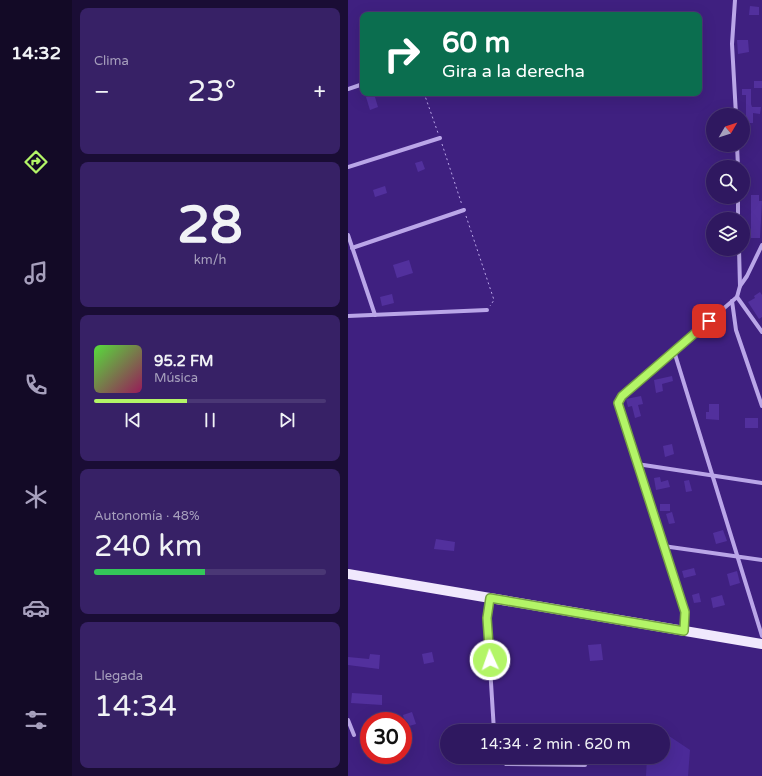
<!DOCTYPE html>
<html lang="es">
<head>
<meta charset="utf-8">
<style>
  body { margin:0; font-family:"Varela Round",sans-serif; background:#372166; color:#f1f3f6; height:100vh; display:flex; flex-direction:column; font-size:15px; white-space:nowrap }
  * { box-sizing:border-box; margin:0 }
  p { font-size:13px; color:#a7a0bd }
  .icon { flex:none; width:22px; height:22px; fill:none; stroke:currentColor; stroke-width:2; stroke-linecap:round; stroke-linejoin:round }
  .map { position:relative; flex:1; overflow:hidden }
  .sheet { display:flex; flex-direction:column; gap:8px; padding:8px; background:#1a0d35; width:276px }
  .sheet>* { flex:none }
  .banner { position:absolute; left:12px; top:12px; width:342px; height:84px; border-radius:8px; box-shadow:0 4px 16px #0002,0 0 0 1px #4a3775; background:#0b6e4f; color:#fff; overflow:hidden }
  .needle { width:26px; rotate:51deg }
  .buttons { position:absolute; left:358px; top:108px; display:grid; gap:8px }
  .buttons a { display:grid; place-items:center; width:44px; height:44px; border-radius:50%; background:#2f1860; box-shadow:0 4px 16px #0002,0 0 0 1px #4a3775; font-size:20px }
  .speed { position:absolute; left:12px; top:712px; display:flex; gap:8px; font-size:20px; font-weight:700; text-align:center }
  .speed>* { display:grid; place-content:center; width:52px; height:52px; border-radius:50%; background:#2f1860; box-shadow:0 4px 16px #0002,0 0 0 1px #4a3775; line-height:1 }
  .speed .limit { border:6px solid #d22; background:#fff; color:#111 }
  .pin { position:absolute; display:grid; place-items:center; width:34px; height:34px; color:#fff; margin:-17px; border-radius:8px; box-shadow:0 2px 6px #0006 }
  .me { position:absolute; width:44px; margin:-22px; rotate:357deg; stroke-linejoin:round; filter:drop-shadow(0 0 3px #0008) }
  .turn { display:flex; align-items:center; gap:14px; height:84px; padding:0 16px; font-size:18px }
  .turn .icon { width:52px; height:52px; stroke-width:2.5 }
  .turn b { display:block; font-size:28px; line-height:34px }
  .big { font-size:30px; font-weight:600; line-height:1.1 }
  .sheet .widget { flex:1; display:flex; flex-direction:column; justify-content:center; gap:6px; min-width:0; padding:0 14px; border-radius:8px; background:#372166 }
  .sheet .dial { align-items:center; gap:0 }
  .dial b { font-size:52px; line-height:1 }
  .song { display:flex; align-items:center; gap:12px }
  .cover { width:48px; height:48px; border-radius:6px; background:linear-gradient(135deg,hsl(110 70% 55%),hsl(330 70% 35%)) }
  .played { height:4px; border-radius:2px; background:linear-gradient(90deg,#b3f567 40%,#4a3775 40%) }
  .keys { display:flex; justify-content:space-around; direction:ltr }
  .heat { display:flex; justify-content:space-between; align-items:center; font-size:22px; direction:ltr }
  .charge { height:6px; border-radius:3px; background:linear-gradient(90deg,#34c759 48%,#4a3775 0) }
  .trip { position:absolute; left:92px; top:724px; width:230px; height:40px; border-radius:20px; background:#2f1860; box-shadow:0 4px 16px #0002,0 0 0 1px #4a3775; font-weight:600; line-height:40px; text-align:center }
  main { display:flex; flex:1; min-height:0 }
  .dock { display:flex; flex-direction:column; width:72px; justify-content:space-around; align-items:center; background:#130a26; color:#a7a0bd }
  .dock .icon { width:28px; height:28px }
  .dock .selected { color:#b3f567 }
  .dock b { font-size:18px; color:#f1f3f6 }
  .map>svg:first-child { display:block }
  .green { fill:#4b2a98 }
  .building { fill:#52309d }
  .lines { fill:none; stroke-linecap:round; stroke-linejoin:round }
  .path { stroke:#baa6e8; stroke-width:1; stroke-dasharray:2 3; stroke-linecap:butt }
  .minor { stroke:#baa6e8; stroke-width:4 }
  .primary { stroke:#f0e8fd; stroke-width:10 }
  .route-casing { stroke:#749f43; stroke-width:10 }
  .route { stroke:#b3f567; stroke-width:7 }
</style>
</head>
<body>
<main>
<nav class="dock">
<b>14:32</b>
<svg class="icon selected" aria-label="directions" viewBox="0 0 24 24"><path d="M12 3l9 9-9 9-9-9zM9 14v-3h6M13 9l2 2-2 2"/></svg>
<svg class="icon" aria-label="music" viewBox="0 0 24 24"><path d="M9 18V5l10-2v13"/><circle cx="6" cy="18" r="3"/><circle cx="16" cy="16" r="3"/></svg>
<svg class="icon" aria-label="phone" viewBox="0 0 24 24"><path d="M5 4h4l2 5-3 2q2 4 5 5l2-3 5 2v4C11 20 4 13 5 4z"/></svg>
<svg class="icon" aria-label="climate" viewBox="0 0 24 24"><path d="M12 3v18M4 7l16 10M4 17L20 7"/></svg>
<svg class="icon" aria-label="car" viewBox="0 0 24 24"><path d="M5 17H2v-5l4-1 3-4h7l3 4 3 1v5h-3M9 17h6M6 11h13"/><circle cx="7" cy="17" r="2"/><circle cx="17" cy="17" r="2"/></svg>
<svg class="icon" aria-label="filters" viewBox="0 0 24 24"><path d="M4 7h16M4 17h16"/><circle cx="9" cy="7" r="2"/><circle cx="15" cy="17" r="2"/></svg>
</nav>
<section class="sheet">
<div class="widget"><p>Clima</p>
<div class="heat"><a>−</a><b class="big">23°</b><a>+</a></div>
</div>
<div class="widget dial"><b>28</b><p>km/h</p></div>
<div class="widget">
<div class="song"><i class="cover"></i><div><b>95.2 FM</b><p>Música</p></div></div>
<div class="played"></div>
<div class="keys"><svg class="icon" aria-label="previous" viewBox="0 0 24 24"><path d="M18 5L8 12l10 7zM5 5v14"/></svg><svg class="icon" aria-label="pause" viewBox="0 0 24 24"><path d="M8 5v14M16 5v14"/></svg><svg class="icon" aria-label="next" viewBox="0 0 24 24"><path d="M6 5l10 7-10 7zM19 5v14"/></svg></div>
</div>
<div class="widget"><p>Autonomía · 48%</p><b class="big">240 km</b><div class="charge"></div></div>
<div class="widget"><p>Llegada</p><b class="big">14:34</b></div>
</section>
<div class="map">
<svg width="414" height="776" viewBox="0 0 414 776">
  <rect width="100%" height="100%" fill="#3f2080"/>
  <polygon class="green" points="321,736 342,750 340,776 298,776 299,757 315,757 315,738"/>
  <g class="building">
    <polygon points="402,6 411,7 411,15 401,15"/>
    <polygon points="389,40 400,40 401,52 390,54"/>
    <rect x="406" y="81" width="8" height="7"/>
    <polygon points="394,89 403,89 403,104 404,107 413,107 412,114 405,113 405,123 395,123 395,117 398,117 398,95 394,95"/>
    <polygon points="26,94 30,107 22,110 18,97"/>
    <polygon points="74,161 77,169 70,172 67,163"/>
    <polygon points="37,186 39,193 27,197 25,190"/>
    <polygon points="403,195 411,195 411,201 414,201 412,238 403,238"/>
    <polygon points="61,260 65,273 49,278 45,265"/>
    <polygon points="412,292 414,295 414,317 411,319 400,302 407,298 406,296"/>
    <polygon points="44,294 46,303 34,306 32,297"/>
    <polygon points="324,376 325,381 314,384 315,391 308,393 306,380"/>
    <polygon points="293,396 295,404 290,405 293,416 287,418 284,406 280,407 278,399"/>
    <polygon points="361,404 371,404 371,420 358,419 358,412 361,412"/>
    <rect x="397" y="418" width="13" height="10"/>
    <polygon points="324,444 326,454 317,457 315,446"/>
    <polygon points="312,477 313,482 320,480 322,487 308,490 306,478"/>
    <polygon points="341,480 344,491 338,492 336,481"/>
    <rect x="312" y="504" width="10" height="7"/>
    <polygon points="324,512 327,523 321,524 318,514"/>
    <polygon points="375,530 379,541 368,544 365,533"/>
    <polygon points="88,539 107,542 106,551 86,549"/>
    <polygon points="346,568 348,575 336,578 334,571"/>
    <polygon points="389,571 392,583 382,586 379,574"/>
    <polygon points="351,593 353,602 346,603 344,595"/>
    <polygon points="374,595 377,605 365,608 363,598"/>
    <polygon points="253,644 255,660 242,661 240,645"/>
    <polygon points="84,652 86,662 76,664 74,654"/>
    <polygon points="22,654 32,655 31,669 0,665 0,657 21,659"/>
    <polygon points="4,693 34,695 34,705 3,703"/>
    <polygon points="64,712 68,724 58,727 55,715"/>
  </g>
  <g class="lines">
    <g class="path">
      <polyline points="76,93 90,133"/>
      <polyline points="94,144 114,205"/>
      <polyline points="118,216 146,300 142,306"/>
    </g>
    <g class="minor">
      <polyline points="387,0 384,44 388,115"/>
      <polyline points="0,89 15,84"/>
      <polyline points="389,145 390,167"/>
      <polyline points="0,167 92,138"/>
      <polyline points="390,197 390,219"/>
      <polyline points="0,235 27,315"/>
      <polyline points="4,248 116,210"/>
      <polyline points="392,286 399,276 414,245"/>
      <polyline points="389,297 414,332"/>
      <polyline points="384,301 388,330 414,406"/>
      <polyline points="0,316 139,310"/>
      <polyline points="326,351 414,636"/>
      <polyline points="289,464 414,483"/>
      <polyline points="315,546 414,560"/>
      <polyline points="142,598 139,618 146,731"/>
      <polyline points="337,630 337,612 270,403 274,396 389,297 392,286 391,249"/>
      <polyline points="0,720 6,735"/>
      <polyline points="151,757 158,764 237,765"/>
    </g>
    <polyline class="primary" points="0,574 414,644"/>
  </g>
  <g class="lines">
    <defs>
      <polyline id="route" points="142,660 139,618 142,598 336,631 337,612 270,403 274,396 361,321"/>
    </defs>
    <use href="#route" class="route-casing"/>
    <use href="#route" class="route"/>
  </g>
</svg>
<div class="buttons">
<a><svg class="needle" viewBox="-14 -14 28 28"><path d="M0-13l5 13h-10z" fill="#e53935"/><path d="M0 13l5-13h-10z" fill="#a7a0bd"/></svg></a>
<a><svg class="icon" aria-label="search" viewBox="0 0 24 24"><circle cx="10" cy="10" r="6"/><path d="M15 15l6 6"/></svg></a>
<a><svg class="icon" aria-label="layers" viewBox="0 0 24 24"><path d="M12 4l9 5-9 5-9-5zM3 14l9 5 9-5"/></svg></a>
</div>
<div class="speed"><div class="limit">30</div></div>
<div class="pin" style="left:361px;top:321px;background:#d93025"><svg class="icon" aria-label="arrive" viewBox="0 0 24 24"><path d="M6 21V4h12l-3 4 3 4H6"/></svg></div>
<svg class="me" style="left:142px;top:660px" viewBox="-20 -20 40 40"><circle r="17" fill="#b3f567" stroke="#fff" stroke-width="3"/><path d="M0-11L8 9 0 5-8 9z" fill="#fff"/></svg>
<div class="trip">14:34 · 2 min · 620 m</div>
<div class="banner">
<div class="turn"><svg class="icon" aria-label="right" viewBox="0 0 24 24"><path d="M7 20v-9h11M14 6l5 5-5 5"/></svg><div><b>60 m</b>Gira a la derecha</div></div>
</div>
</div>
</main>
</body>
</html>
